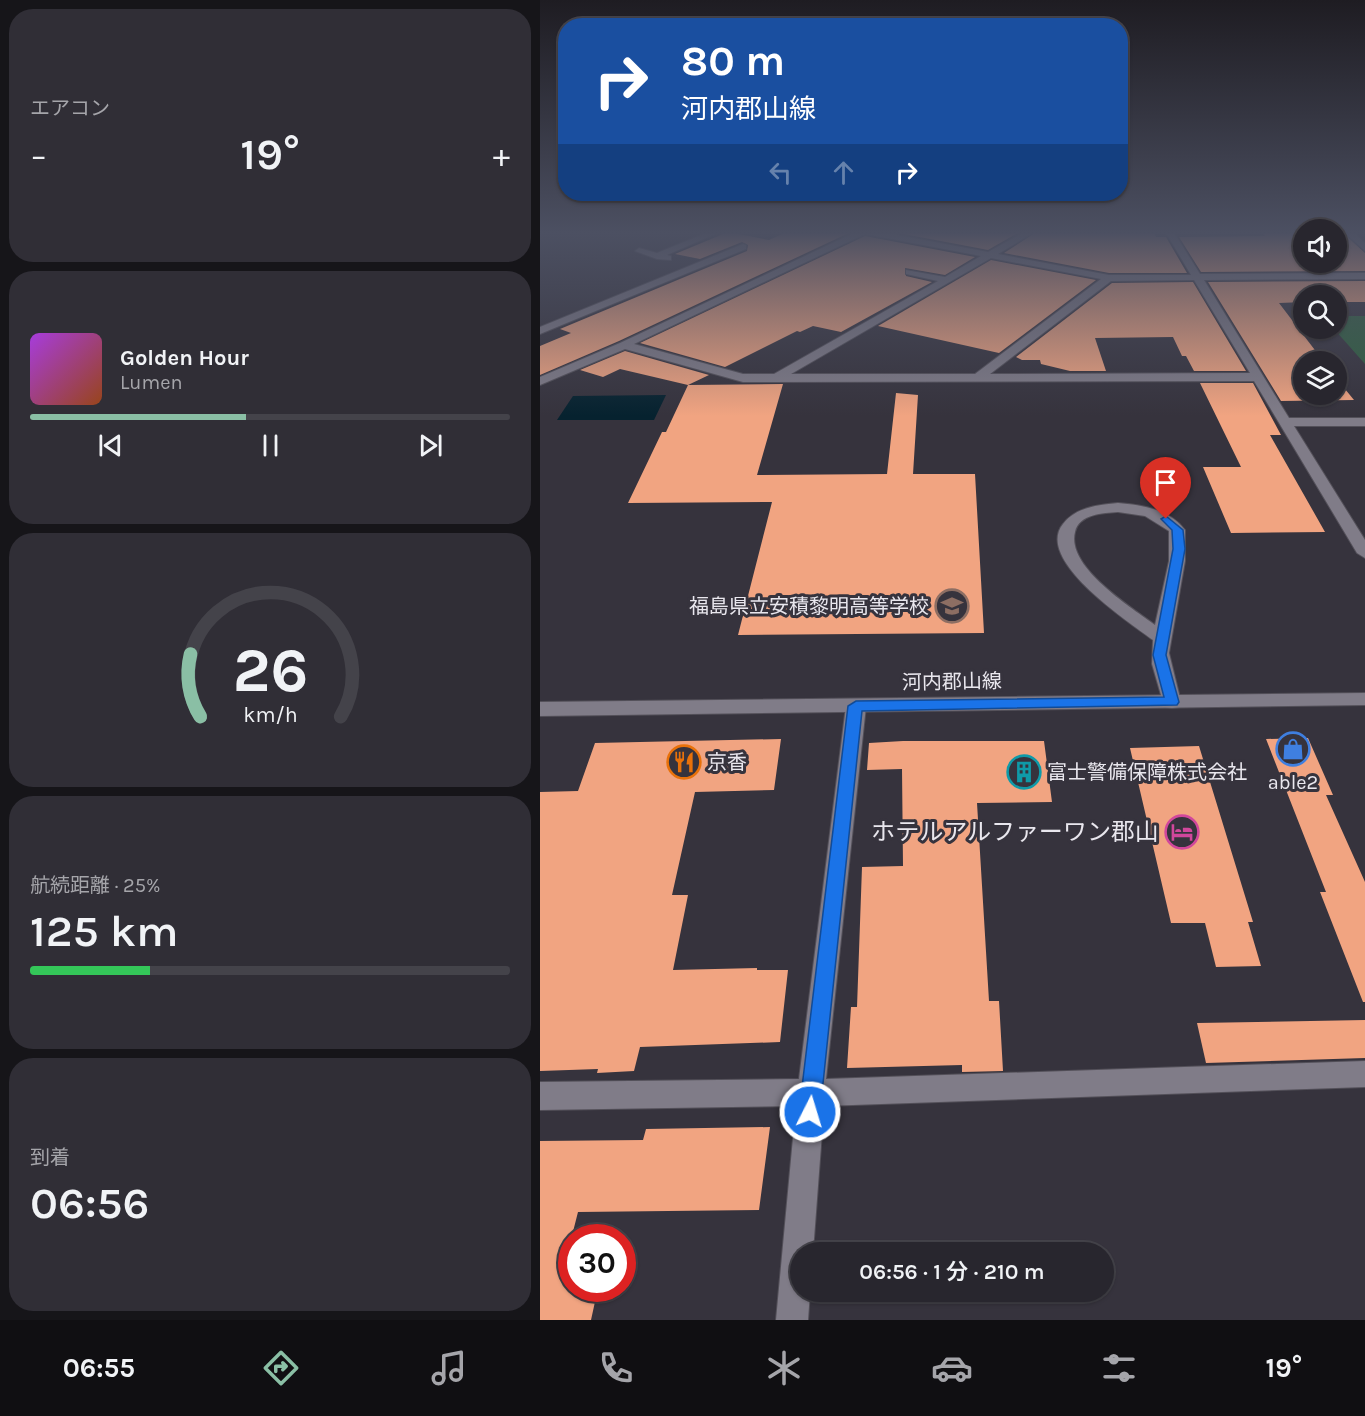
<!DOCTYPE html>
<html lang="ja">
<head>
<meta charset="utf-8">
<style>
  body { margin:0; font-family:Karla,"Noto Sans JP",sans-serif; background:#302e36; color:#f1f3f6; height:100vh; display:flex; flex-direction:column; font-size:22px; white-space:nowrap }
  * { box-sizing:border-box; margin:0 }
  p { font-size:20px; color:#a5a5aa }
  .icon { flex:none; width:33px; height:33px; fill:none; stroke:currentColor; stroke-width:2; stroke-linecap:round; stroke-linejoin:round }
  .map { position:relative; flex:1; overflow:hidden }
  .drawer { display:flex; flex-direction:column; gap:9px; padding:9px; background:#161519; width:540px }
  .drawer>* { flex:none }
  .guide { position:absolute; left:18px; top:18px; width:570px; height:183px; border-radius:24px; box-shadow:0 2px 4px #0004,0 0 0 2px #44434a; background:#1a4fa0; color:#fff; overflow:hidden }
  .fabs { position:absolute; left:753px; top:219px; display:grid; gap:12px }
  .fabs a { display:grid; place-items:center; width:54px; height:54px; border-radius:50%; background:#28262e; box-shadow:0 2px 4px #0004,0 0 0 2px #44434a; font-size:30px }
  .speed { position:absolute; left:18px; top:1224px; display:flex; gap:12px; font-size:30px; font-weight:700; text-align:center }
  .speed>* { display:grid; place-content:center; width:78px; height:78px; border-radius:50%; background:#28262e; box-shadow:0 2px 4px #0004,0 0 0 2px #44434a; line-height:1 }
  .speed .limit { border:9px solid #d22; background:#fff; color:#111 }
  .pin { position:absolute; display:grid; place-items:center; width:51px; height:51px; color:#fff; margin:-62px -26px; border-radius:50% 50% 50% 0; rotate:-45deg; box-shadow:0 0 6px #0007 }
  .pin .icon { rotate:45deg }
  .me { position:absolute; width:66px; margin:-33px; rotate:5deg; stroke-linejoin:round; filter:drop-shadow(0 0 4px #0008) }
  .turn { display:flex; align-items:center; gap:21px; height:126px; padding:0 24px; font-size:27px }
  .turn .icon { width:78px; height:78px; stroke-width:2.5 }
  .turn b { display:block; font-size:42px; line-height:51px }
  .lanes { display:flex; align-items:center; height:57px; padding:0 24px; background:#0003; justify-content:center; gap:30px; direction:ltr }
  .lanes .off { opacity:.35 }
  .big { font-size:45px; font-weight:600; line-height:1.1 }
  .drawer .widget { flex:1; display:flex; flex-direction:column; justify-content:center; gap:9px; min-width:0; padding:0 21px; border-radius:24px; background:#302e36 }
  .drawer .dial { align-items:center; gap:0 }
  .dial svg { height:156px; overflow:visible; fill:none; stroke:#44434a; stroke-width:7; stroke-linecap:round; text-anchor:middle }
  .dial text { fill:#f1f3f6; stroke:none }
  .song { display:flex; align-items:center; gap:18px }
  .cover { width:72px; height:72px; border-radius:9px; background:linear-gradient(135deg,hsl(280 70% 55%),hsl(20 70% 35%)) }
  .played { height:6px; border-radius:3px; background:linear-gradient(90deg,#8abfa5 45%,#44434a 45%) }
  .keys { display:flex; justify-content:space-around; direction:ltr }
  .heat { display:flex; justify-content:space-between; align-items:center; font-size:33px; direction:ltr }
  .charge { height:9px; border-radius:4px; background:linear-gradient(90deg,#34c759 25%,#44434a 0) }
  .trip { position:absolute; left:250px; top:1242px; width:324px; height:60px; border-radius:30px; background:#28262e; box-shadow:0 2px 4px #0004,0 0 0 2px #44434a; font-weight:600; line-height:60px; text-align:center }
  .tabs { display:flex; height:96px; justify-content:space-around; align-items:center; background:#100f12; color:#a5a5aa }
  .tabs .icon { width:42px; height:42px }
  .tabs .on { color:#8abfa5 }
  .tabs b { font-size:27px; color:#f1f3f6 }
  main { display:flex; flex:1; min-height:0 }
  .map>svg:first-child { display:block }
  .green { fill:#306140 }
  .water { fill:#06222f }
  .building { fill:#f1a481 }
  .lines { fill:none; stroke-linecap:round; stroke-linejoin:round }
  .lane-casing { stroke:#535059; stroke-width:2 }
  .street-casing { stroke:#535059; stroke-width:2 }
  .secondary-casing { stroke:#535059; stroke-width:2 }
  .lane { fill:#807c88; fill-rule:evenodd }
  .street { fill:#807c88; fill-rule:evenodd }
  .secondary { fill:#807c88; fill-rule:evenodd }
  .route { fill:#1a73e8; stroke:#114b97; stroke-width:1.5 }
  .labels { text-anchor:middle; dominant-baseline:central; stroke-width:6; stroke-linejoin:round; paint-order:stroke }
  .poi-label { font-size:20px; fill:#e9e7ee; stroke:#36333d; text-anchor:start }
  .street-label { font-size:20px; fill:#e9e7ee; stroke:#36333d }
  .near-poi-label { font-size:24px; fill:#e9e7ee; stroke:#36333d; text-anchor:end }
</style>
</head>
<body>
<main>
<section class="drawer">
<div class="widget"><p>エアコン</p>
<div class="heat"><a>−</a><b class="big">19°</b><a>+</a></div>
</div>
<div class="widget">
<div class="song"><i class="cover"></i><div><b>Golden Hour</b><p>Lumen</p></div></div>
<div class="played"></div>
<div class="keys"><svg class="icon" aria-label="previous" viewBox="0 0 24 24"><path d="M18 5L8 12l10 7zM5 5v14"/></svg><svg class="icon" aria-label="pause" viewBox="0 0 24 24"><path d="M8 5v14M16 5v14"/></svg><svg class="icon" aria-label="next" viewBox="0 0 24 24"><path d="M6 5l10 7-10 7zM19 5v14"/></svg></div>
</div>
<div class="widget dial"><svg viewBox="0 0 100 80">
<path d="M14 69A42 42 0 1 1 86 69"/>
<path d="M14 69A42 42 0 0 1 9 37" stroke="#8abfa5"/>
<text x="50" y="56" font-size="32" font-weight="700">26</text>
<text x="50" y="72" font-size="11">km/h</text>
</svg></div>
<div class="widget"><p>航続距離 · 25%</p><b class="big">125 km</b><div class="charge"></div></div>
<div class="widget"><p>到着</p><b class="big">06:56</b></div>
</section>
<div class="map">
<svg width="825" height="1320" viewBox="0 0 825 1320">
  <rect width="100%" height="100%" fill="#36333d"/>
  <polygon class="green" points="797,316 825,316 825,364 794,329 796,328"/>
  <polygon class="water" points="126,395 114,420 17,420 33,396"/>
  <g class="building">
    <polygon points="249,231 313,231 79,341 0,375 0,346 31,333 20,329 207,251 208,245 202,242 160,259 135,254 188,232 229,240"/>
    <polygon points="348,231 481,231 448,250"/>
    <polygon points="498,231 600,231 614,233 616,237 626,237 647,273 569,273 464,253"/>
    <polygon points="721,231 764,231 764,262 796,262 796,231 801,231 825,253 825,271 661,272 639,237 725,236"/>
    <polygon points="325,236 435,257 405,275 365,268 366,276 392,282 301,332 273,326 260,332 257,331 185,367 100,343"/>
    <polygon points="451,260 556,280 459,353 338,326"/>
    <polygon points="825,281 825,302 796,302 796,296 764,296 764,302 739,303 784,362 764,362 764,394 796,394 796,378 814,400 741,401 668,282"/>
    <polygon points="653,282 706,371 654,371 646,356 642,356 633,337 555,338 566,371 530,371 501,364 500,360 482,360 476,357 572,283"/>
    <polygon points="85,351 169,375 148,385 243,384 217,475 347,474 356,393 378,395 373,474 435,474 444,633 198,635 232,502 88,503 122,432 126,432 148,385 80,369 63,377 40,370"/>
    <polygon points="660,383 713,383 741,435 730,435 785,532 691,533 663,467 701,467"/>
    <polygon points="768,738 793,795 786,795 825,882 825,1002 823,1002 780,892 786,892 726,739"/>
    <polygon points="241,739 234,790 155,792 132,895 148,895 133,970 217,968 217,970 248,970 240,1042 100,1047 94,1071 57,1073 58,1069 0,1071 0,792 38,791 55,743"/>
    <polygon points="363,741 504,741 512,802 437,803 449,1001 459,1001 463,1071 422,1072 422,1065 307,1068 311,1007 317,1007 322,867 363,866 362,769 327,770 329,743"/>
    <polygon points="659,746 713,922 708,922 721,966 676,967 665,923 631,923 590,748"/>
    <polygon points="825,1020 825,1058 666,1063 657,1023"/>
    <polygon points="230,1127 219,1210 38,1212 22,1275 32,1274 32,1288 58,1288 51,1320 0,1320 0,1141 103,1140 106,1129"/>
  </g>
  <g class="lines">
    <defs>
      <path id="lane" d="M578,503c24,2 51,6 67,27v31l-16,92 12,49 -2,5 -7,1 -7,-1 -2,-5 -11,-38 1,-24c-24,-18 -119,-80 -90,-116 13,-17 35,-19 55,-21zM578,512l27,4 24,15v30l-14,64c-24,-18 -89,-58 -80,-93 4,-18 28,-19 43,-20z"/>
      <g id="street">
        <polygon points="171,231 182,231 127,255 131,256 131,260 117,259 95,251 99,248 117,253"/>
        <path d="M318,231h18l112,21 38,-21h10l-38,23 111,21h82l-26,-44h8l27,43 165,-1v6l-161,1 85,138h76v8h-71l71,114v18l-8,-5 -103,-172 -511,1 -118,-33 -85,36v-8l80,-34zM325,234l116,22 -36,21 -39,-7v4l32,7 -164,93h-31l-109,-30zM451,258l110,21 -126,95h-184zM654,280l56,93 -260,1 121,-93z"/>
        <polygon points="803,231 812,231 825,243 825,251"/>
        <polygon points="203,244 206,245 206,249 0,334 0,327"/>
        <polygon points="316,700 323,701 326,706 286,1079 825,1061 825,1087 284,1106 273,1252 261,1252 261,1292 270,1292 268,1320 236,1320 256,1106 0,1110 0,1082 259,1079 306,706 309,701"/>
      </g>
      <polygon id="secondary" points="825,693 825,705 0,716 0,702"/>
    </defs>
    <use href="#lane" class="lane-casing"/>
    <use href="#street" class="street-casing"/>
    <use href="#secondary" class="secondary-casing"/>
    <use href="#lane" class="lane"/>
    <use href="#street" class="street"/>
    <use href="#secondary" class="secondary"/>
  </g>
  <linearGradient id="sky" x2="0" y2="1"><stop stop-color="#1e1c22"/><stop offset="0.56" stop-color="#4c5062"/><stop offset="1" stop-color="#4c5062" stop-opacity="0"/></linearGradient>
  <rect width="825" height="416" fill="url(#sky)"/>
  <polygon class="route" points="626,516 643,530 645,549 626,655 639,702 637,705 322,711 280,1112 277,1120 270,1123 262,1120 259,1112 308,706 316,701 624,697 613,655 633,549 632,530 621,519"/>
  <defs>
    <symbol id="school-ring" viewBox="-11 -11 22 22"><circle r="9.5" fill="#36333d" stroke="#8d6e63" stroke-width="1.5"/><path d="M0-5L7-2L0 1L-7-2ZM-4 1L0 2.5L4 1V4Q0 6-4 4Z" fill="#8d6e63"/></symbol>
    <symbol id="shop-ring" viewBox="-11 -11 22 22"><circle r="9.5" fill="#36333d" stroke="#3f7fe0" stroke-width="1.5"/><path d="M-5-2.5h2.3a2.7 3.5 0 0 1 5.4 0H5L5.5 6h-11ZM-1.5-2.5h3a1.5 2.3 0 0 0-3 0Z" fill="#3f7fe0"/></symbol>
    <symbol id="restaurant-ring" viewBox="-11 -11 22 22"><circle r="9.5" fill="#36333d" stroke="#e8710a" stroke-width="1.5"/><path d="M-5-6h1v4h1v-4h1v4h1v-4h1v5L-1.5 .5V6h-2V.5L-5-1ZM5-6V6H3V1.5H1.5Q1.5-4 5-6Z" fill="#e8710a"/></symbol>
    <symbol id="building-ring" viewBox="-11 -11 22 22"><circle r="9.5" fill="#36333d" stroke="#0f9aa8" stroke-width="1.5"/><path d="M-4-6H4V6H1V3H-1V6H-4ZM-2.5-4.3h1.7v1.8h-1.7ZM.8-4.3h1.7v1.8H.8ZM-2.5-1h1.7V.8h-1.7ZM.8-1h1.7V.8H.8Z" fill="#0f9aa8"/></symbol>
    <symbol id="hotel-ring" viewBox="-11 -11 22 22"><circle r="9.5" fill="#36333d" stroke="#d1479c" stroke-width="1.5"/><path d="M-6-4.5h1.5V1H6V5H4.5V3h-9V5H-6ZM-4 0a1.8 1.8 0 1 1 3.6 0ZM.5 0V-2.5h3Q6-2.5 6 0Z" fill="#d1479c"/></symbol>
  </defs>
  <g fill-rule="evenodd">
    <use href="#school-ring" x="393" y="587" width="38" height="38"/>
    <use href="#shop-ring" x="734" y="730" width="38" height="38"/>
    <use href="#restaurant-ring" x="125" y="743" width="38" height="38"/>
    <use href="#building-ring" x="465" y="753" width="38" height="38"/>
    <use href="#hotel-ring" x="623" y="813" width="38" height="38"/>
  </g>
  <g class="labels">
    <g class="poi-label">
      <text x="389" y="606" text-anchor="end">福島県立安積黎明高等学校</text>
      <text x="167" y="762">京香</text>
      <text x="507" y="772">富士警備保障株式会社</text>
      <text x="753" y="782" text-anchor="middle">able2</text>
    </g>
    <g class="street-label">
      <text transform="translate(412 682) rotate(-1)">河内郡山線</text>
    </g>
    <g class="near-poi-label">
      <text x="619" y="832">ホテルアルファーワン郡山</text>
    </g>
  </g>
</svg>
<div class="fabs">
<a><svg class="icon" aria-label="sound" viewBox="0 0 24 24"><path d="M4 9h4l5-4v14l-5-4H4zM17 9q2 3 0 6"/></svg></a>
<a><svg class="icon" aria-label="search" viewBox="0 0 24 24"><circle cx="10" cy="10" r="6"/><path d="M15 15l6 6"/></svg></a>
<a><svg class="icon" aria-label="layers" viewBox="0 0 24 24"><path d="M12 4l9 5-9 5-9-5zM3 14l9 5 9-5"/></svg></a>
</div>
<div class="speed"><div class="limit">30</div></div>
<div class="pin" style="left:626px;top:519px;background:#d93025"><svg class="icon" aria-label="arrive" viewBox="0 0 24 24"><path d="M6 21V4h12l-3 4 3 4H6"/></svg></div>
<svg class="me" style="left:270px;top:1112px" viewBox="-20 -20 40 40"><circle r="17" fill="#1a73e8" stroke="#fff" stroke-width="3"/><path d="M0-11L8 9 0 5-8 9z" fill="#fff"/></svg>
<div class="trip">06:56 · 1 分 · 210 m</div>
<div class="guide">
<div class="turn"><svg class="icon" aria-label="right" viewBox="0 0 24 24"><path d="M7 20v-9h11M14 6l5 5-5 5"/></svg><div><b>80 m</b>河内郡山線</div></div>
<div class="lanes"><svg class="icon off" aria-label="left" viewBox="0 0 24 24"><path d="M17 20v-9H6M10 6l-5 5 5 5"/></svg><svg class="icon off" aria-label="ahead" viewBox="0 0 24 24"><path d="M12 20V5M6 11l6-6 6 6"/></svg><svg class="icon" aria-label="right" viewBox="0 0 24 24"><path d="M7 20v-9h11M14 6l5 5-5 5"/></svg></div>
</div>
</div>
</main>
<nav class="tabs">
<b>06:55</b>
<svg class="icon on" aria-label="directions" viewBox="0 0 24 24"><path d="M12 3l9 9-9 9-9-9zM9 14v-3h6M13 9l2 2-2 2"/></svg>
<svg class="icon" aria-label="music" viewBox="0 0 24 24"><path d="M9 18V5l10-2v13"/><circle cx="6" cy="18" r="3"/><circle cx="16" cy="16" r="3"/></svg>
<svg class="icon" aria-label="phone" viewBox="0 0 24 24"><path d="M5 4h4l2 5-3 2q2 4 5 5l2-3 5 2v4C11 20 4 13 5 4z"/></svg>
<svg class="icon" aria-label="climate" viewBox="0 0 24 24"><path d="M12 3v18M4 7l16 10M4 17L20 7"/></svg>
<svg class="icon" aria-label="car" viewBox="0 0 24 24"><path d="M5 17H2v-5l4-1 3-4h7l3 4 3 1v5h-3M9 17h6M6 11h13"/><circle cx="7" cy="17" r="2"/><circle cx="17" cy="17" r="2"/></svg>
<svg class="icon" aria-label="filters" viewBox="0 0 24 24"><path d="M4 7h16M4 17h16"/><circle cx="9" cy="7" r="2"/><circle cx="15" cy="17" r="2"/></svg>
<b>19°</b>
</nav>
</body>
</html>
